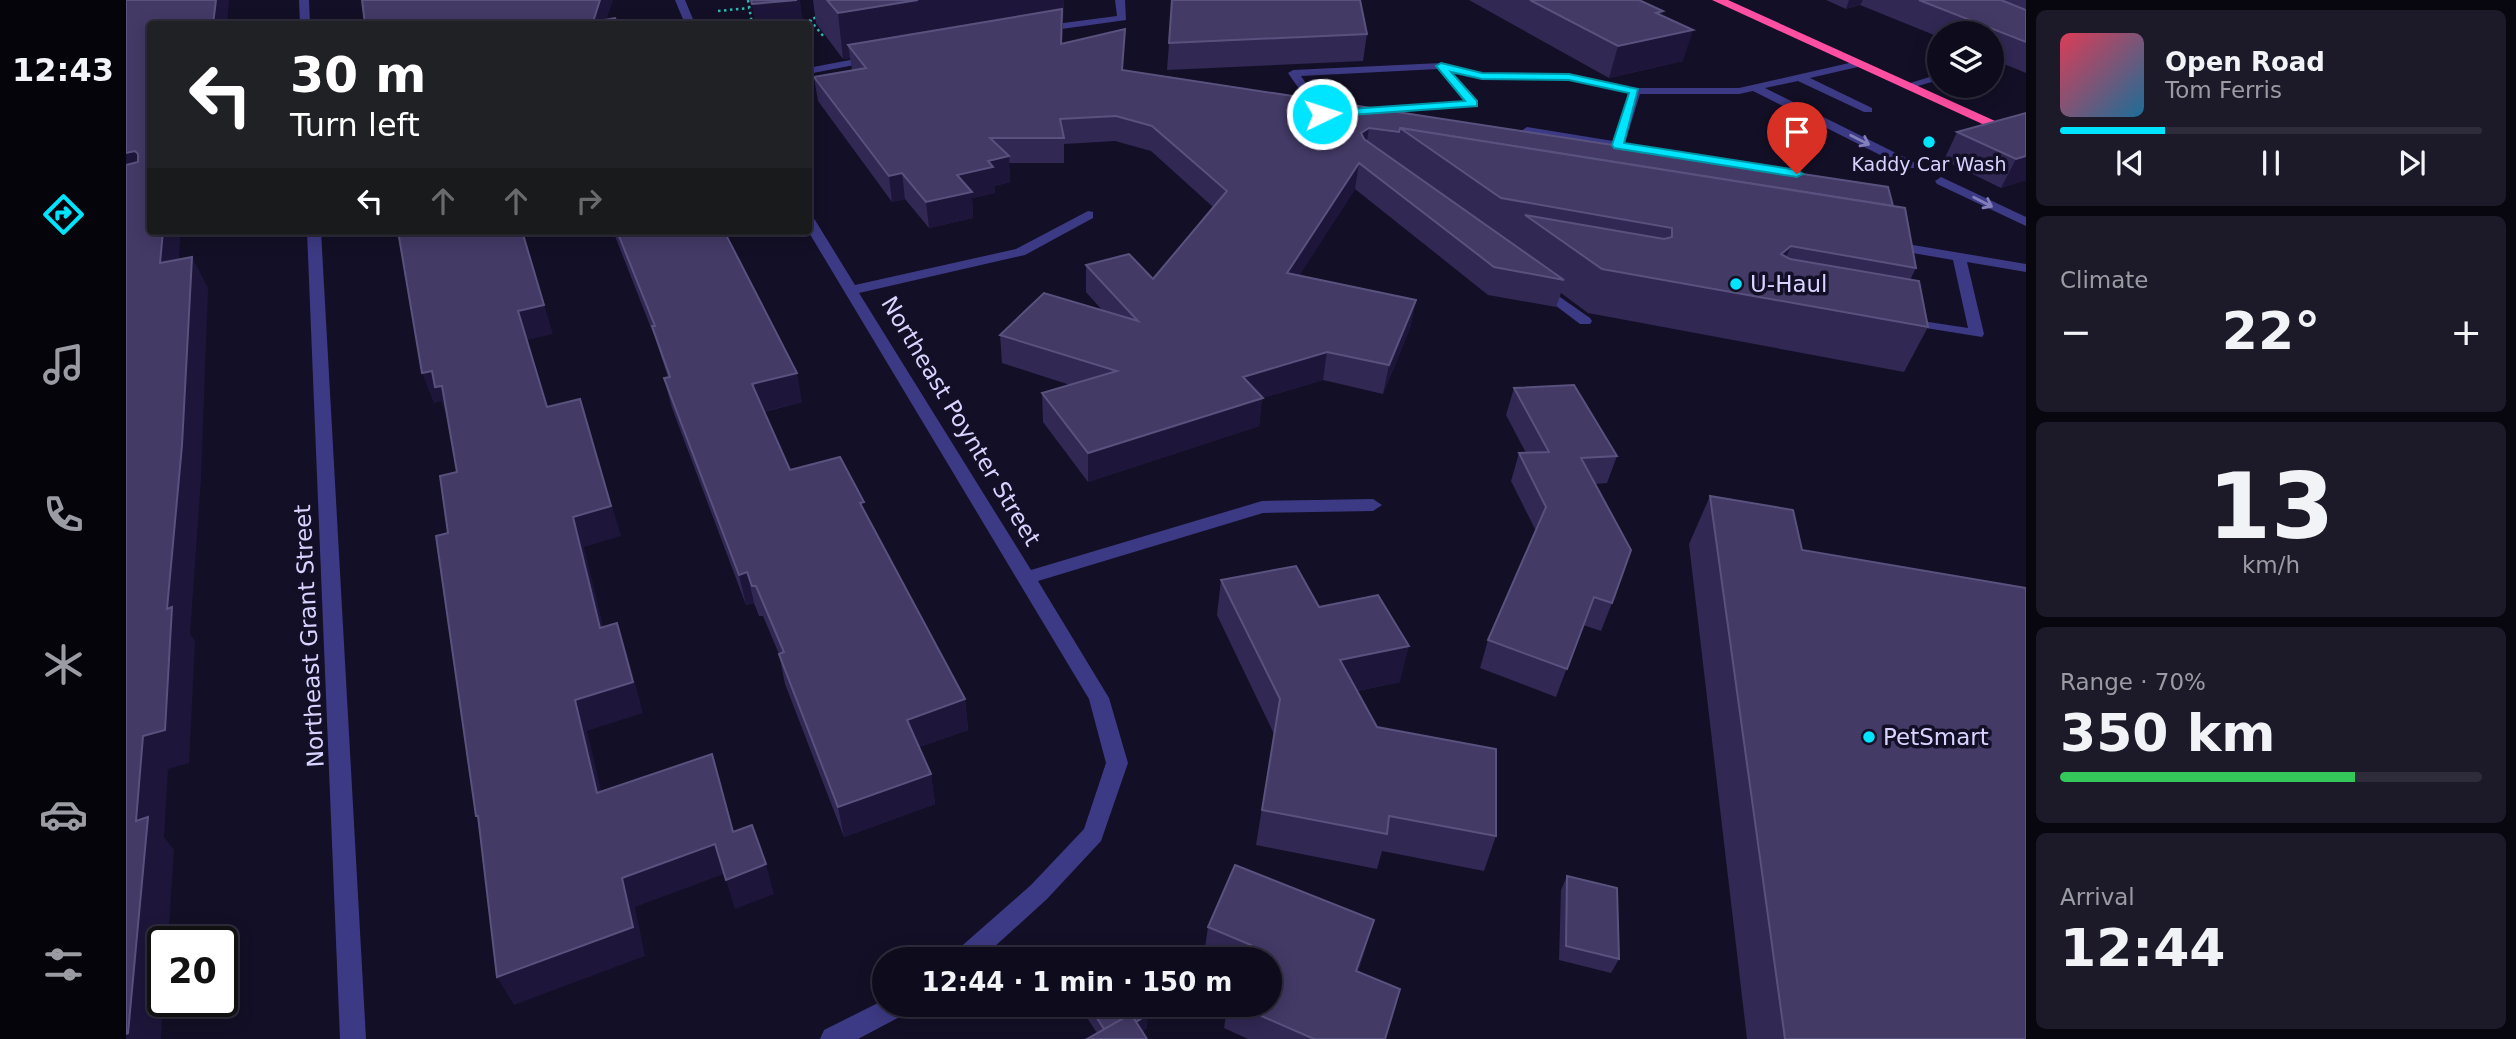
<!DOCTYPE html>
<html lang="en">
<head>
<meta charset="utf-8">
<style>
  body { margin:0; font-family:"DejaVu Sans",sans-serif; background:#1c1929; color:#f1f3f6; height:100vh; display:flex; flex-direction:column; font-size:26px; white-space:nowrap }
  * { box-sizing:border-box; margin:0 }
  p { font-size:23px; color:#9b9ba3 }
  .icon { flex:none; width:38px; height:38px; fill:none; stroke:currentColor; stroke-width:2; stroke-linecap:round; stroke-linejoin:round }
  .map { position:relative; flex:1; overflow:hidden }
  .drawer { display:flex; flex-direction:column; gap:10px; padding:10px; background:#08060f; width:490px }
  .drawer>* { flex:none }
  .top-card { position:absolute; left:21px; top:21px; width:665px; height:214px; border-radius:7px; box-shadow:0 4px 18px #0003,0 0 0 2px #2e2b3b; background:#202124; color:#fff; overflow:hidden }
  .fabs { position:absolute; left:1801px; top:21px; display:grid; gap:14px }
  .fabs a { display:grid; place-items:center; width:77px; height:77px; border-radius:50%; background:#0e0b1c; box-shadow:0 4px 18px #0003,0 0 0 2px #2e2b3b; font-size:35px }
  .speed { position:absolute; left:21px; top:926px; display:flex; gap:14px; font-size:35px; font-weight:700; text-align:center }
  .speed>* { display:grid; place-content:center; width:91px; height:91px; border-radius:50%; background:#0e0b1c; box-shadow:0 4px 18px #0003,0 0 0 2px #2e2b3b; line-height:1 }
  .speed .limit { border:4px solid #111; border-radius:10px; background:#fff; color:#111 }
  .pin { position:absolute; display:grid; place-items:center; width:60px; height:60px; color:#fff; margin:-72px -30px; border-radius:50% 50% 50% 0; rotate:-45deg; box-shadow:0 0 7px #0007 }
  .pin .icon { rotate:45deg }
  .me { position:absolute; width:77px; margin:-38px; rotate:86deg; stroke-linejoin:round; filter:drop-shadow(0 0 5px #0008) }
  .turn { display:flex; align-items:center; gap:24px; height:147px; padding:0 28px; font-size:32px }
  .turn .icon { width:91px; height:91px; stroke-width:2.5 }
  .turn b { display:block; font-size:49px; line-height:60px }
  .lanes { display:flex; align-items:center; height:66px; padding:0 28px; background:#0003; justify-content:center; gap:35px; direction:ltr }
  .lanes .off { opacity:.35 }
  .big { font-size:52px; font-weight:800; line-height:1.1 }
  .drawer .tile { flex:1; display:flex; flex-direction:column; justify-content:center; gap:10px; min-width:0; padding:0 24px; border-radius:10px; background:#1c1929 }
  .drawer .dial { align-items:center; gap:0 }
  .dial b { font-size:91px; line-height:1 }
  .song { display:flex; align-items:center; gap:21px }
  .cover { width:84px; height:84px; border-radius:10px; background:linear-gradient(135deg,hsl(350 70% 55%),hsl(200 70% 35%)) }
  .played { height:7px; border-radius:4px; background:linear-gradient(90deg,#00e5ff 25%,#2e2b3b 25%) }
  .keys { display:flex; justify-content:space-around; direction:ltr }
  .heat { display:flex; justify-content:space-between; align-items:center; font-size:38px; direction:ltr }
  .charge { height:10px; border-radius:5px; background:linear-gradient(90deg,#34c759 70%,#2e2b3b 0) }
  .trip { position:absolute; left:746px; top:947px; width:410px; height:70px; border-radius:35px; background:#0e0b1c; box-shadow:0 4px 18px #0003,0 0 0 2px #2e2b3b; font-weight:800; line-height:70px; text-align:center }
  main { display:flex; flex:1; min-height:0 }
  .tab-bar { display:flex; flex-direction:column; width:126px; justify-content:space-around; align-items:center; background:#06040b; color:#9b9ba3 }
  .tab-bar .icon { width:49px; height:49px }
  .tab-bar .active { color:#00e5ff }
  .tab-bar b { font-size:32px; color:#f1f3f6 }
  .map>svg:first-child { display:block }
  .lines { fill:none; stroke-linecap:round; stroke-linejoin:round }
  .path { stroke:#2fb8b0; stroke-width:2.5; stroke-dasharray:2.5 3.5; stroke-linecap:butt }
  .lane { fill:#3d3a85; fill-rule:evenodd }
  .street { fill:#3d3a85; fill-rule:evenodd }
  .highway { fill:#ff4fa3; fill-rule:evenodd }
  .wall { fill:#312854 }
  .shaded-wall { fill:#1d163a }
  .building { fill:#433a66; stroke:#5a527e; stroke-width:2 }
  .oneway { stroke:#837fbc }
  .route { fill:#00e5ff; stroke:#0095a6; stroke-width:2 }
  .poi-dot { fill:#00e5ff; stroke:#130f26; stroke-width:2.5 }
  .labels { text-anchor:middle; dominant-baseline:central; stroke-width:7; stroke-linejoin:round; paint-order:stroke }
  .far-poi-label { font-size:19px; fill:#d9d4ff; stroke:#130f26 }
  .poi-label { font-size:23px; fill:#d9d4ff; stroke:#130f26; text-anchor:start }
  .street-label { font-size:23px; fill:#d9d4ff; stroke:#130f26 }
</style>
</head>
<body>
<main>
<nav class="tab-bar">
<b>12:43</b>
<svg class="icon active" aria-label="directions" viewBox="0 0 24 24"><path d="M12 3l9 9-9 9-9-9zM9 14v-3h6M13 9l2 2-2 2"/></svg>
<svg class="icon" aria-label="music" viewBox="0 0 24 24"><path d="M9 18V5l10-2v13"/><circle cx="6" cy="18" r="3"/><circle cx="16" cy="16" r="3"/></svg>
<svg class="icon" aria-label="phone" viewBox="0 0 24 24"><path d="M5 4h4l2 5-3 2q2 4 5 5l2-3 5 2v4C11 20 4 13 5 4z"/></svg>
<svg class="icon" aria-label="climate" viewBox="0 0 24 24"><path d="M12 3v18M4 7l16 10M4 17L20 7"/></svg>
<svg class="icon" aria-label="car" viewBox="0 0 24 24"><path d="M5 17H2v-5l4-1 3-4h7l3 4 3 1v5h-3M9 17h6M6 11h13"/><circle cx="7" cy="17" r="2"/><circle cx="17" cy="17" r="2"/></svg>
<svg class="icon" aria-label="filters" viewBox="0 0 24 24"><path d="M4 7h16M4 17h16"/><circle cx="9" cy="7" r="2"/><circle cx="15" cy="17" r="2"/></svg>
</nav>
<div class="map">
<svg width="1900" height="1039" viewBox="0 0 1900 1039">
  <rect width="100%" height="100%" fill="#130f26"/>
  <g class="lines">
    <g class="path">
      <polyline points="622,0 626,24"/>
      <polyline points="592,11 623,8"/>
      <polyline points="695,15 684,20 698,37"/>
    </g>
    <g class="lane">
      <polygon points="1732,61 1737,64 1736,66 1684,78 1746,108 1746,112 1738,112 1672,81 1639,88 1788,162 1788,168 1780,168 1627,91 1613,94 1514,94 1499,143 1610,160 1612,163 1606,167 1397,133 1395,131 1401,127 1487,141 1503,93 1443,80 1356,79 1326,72 1351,102 1351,106 1236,114 1232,113 1232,109 1339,101 1312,69 1175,76 1199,111 1208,114 1202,117 1192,116 1162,73 1167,70 1315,63 1356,73 1443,74 1509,88 1613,88"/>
      <polygon points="1813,74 1813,80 1781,89 1775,86"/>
      <polygon points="1815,177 1900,217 1900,226 1811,184 1809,181"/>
      <polygon points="1763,241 1900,264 1900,272 1841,262 1858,334 1856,337 1781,325 1776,324 1774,321 1776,318 1842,328 1827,260 1758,248 1758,242"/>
      <polygon points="1414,283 1464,318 1466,321 1464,324 1454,324 1409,290 1407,287"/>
    </g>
    <g class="street">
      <polygon points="173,0 183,0 184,24 174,24"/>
      <polygon points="549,0 559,0 569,24 559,24"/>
      <polygon points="989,0 999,0 1000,20 914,32 909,29 914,26 991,16"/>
      <polygon points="745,56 750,59 749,61 682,74 682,68"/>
      <polygon points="962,211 967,212 967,218 899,255 733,293 905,570 1136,501 1247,499 1256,505 1247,511 1137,513 912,581 983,698 1002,763 975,841 921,899 855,959 826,959 830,951 905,885 958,829 980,763 963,699 682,231 682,216 689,220 729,285 890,249"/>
      <polygon points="181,231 195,231 240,1039 214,1039"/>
      <polygon points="758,1000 758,1004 786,1004 783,1012 732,1039 694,1039 698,1030"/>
    </g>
    <polygon class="highway" points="1586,0 1602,0 1900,135 1900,144"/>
  </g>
  <g class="wall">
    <polygon points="687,0 938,0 936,44 997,70 1767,206 1790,268 1784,280 1802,327 1778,372 1462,313 1435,293 1430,307 1362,295 1229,189 1173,275 1290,300 1284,328 1257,394 1197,380 1136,398 1133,426 962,482 917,422 916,393 944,385 876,363 874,335 976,310 960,292 960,265 1027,279 1087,207 1025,151 989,141 938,144 938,163 883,163 884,182 868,186 869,193 846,198 847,218 803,228 779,199 766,202 692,101 688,77 726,70 724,58 717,59 690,23"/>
    <polygon points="1343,0 1513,0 1537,11 1536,15 1557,61 1483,78"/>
    <polygon points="1700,0 1900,0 1900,73 1866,59 1866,33 1813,33 1813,37 1734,5 1720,9"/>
    <polygon points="1241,34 1237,61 1041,70 1043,43"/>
    <polygon points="1900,113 1900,180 1875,188 1818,160 1831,132"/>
    <polygon points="487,231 598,231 676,402 638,412 664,470 740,513 839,699 842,730 793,747 805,774 809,804 718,837 659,684 653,654 637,616 633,616 628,603 620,605 546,408 538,378 542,377 529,338"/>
    <polygon points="1388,388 1491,456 1481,483 1469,484 1486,603 1475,631 1457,625 1430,697 1354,668 1362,640 1410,531 1385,481 1393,453 1400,453 1380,415"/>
    <polygon points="1584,496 1676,550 1900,1039 1621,1039 1563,544"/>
    <polygon points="1095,580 1193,607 1274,682 1231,691 1251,727 1370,836 1358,871 1256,851 1251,869 1130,845 1148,734 1091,615"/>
    <polygon points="1441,876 1493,959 1485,973 1433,960 1435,890"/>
    <polygon points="1082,927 1240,947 1232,972 1259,1039 1122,1039 1098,1028 1102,1004 1143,1004 1143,959 1089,959 1078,954"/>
    <polygon points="952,1004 1015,1004 1021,1028 1016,1031 971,1033"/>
  </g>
  <g class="shaded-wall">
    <polygon points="90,0 103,0 101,24 87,24"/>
    <polygon points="474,0 487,0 479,24 467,22"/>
    <polygon points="674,0 677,21 644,24 629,24 626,4"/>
    <polygon points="792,0 938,0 935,68 722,45 724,58 717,59 712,13"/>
    <polygon points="1723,0 1737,0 1734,5 1720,9"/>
    <polygon points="1537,11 1529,38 1567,30 1557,61 1483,78 1492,46 1530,13"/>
    <polygon points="1243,128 1239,153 1235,133"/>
    <polygon points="9,151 24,180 0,185 0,153"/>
    <polygon points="883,156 884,182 868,186 869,193 846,198 847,218 803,228 800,202 831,175 862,161"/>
    <polygon points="1900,156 1900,180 1875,188 1890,159"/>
    <polygon points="1233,163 1229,189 1158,300 1161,273"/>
    <polygon points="776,173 779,199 766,202 763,176"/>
    <polygon points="37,231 55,231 50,294 34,263"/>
    <polygon points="396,231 427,334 401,340 431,437 392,311"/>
    <polygon points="1665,246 1646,290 1637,298 1655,254"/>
    <polygon points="66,257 82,288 75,478 64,634 69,641 63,763 42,769 38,837 48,850 42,942 37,942 37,1001 35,1039 0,1039 10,821 17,736 41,609"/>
    <polygon points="1290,300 1284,328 1257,394 1263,365"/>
    <polygon points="1201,352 1197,380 1136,398 1133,426 962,482 962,453 1117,377"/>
    <polygon points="306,371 316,386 321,417 315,401 308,403 296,373"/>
    <polygon points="671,373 676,402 632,413 626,384"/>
    <polygon points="454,399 495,536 458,547 485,658 474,628 447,517"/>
    <polygon points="621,572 628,603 620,605 613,575"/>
    <polygon points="491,623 501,653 517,713 461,731 483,823 471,793 449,700"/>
    <polygon points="1283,646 1274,682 1207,696 1214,660"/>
    <polygon points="839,699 842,730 785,750 781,720"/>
    <polygon points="586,754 595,784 616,862 607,832"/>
    <polygon points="805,774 809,804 718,837 712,807"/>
    <polygon points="589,844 598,874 509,907 519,956 388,1005 371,977 496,878"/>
    <polygon points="640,864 648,894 609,909 600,880"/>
    <polygon points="1248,920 1240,947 1223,998 1230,971"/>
    <polygon points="1022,1014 1021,1028 1004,1039 985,1039"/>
  </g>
  <g class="building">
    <polygon points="0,0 90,0 87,24 24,24 24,231 37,231 34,263 66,257 56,445 41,609 46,607 39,730 17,736 10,821 22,817 2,1033 0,1034 0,165 12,162 12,154 9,151 0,153"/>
    <polygon points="236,0 474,0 467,22 489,18 492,24 239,24"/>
    <polygon points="625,0 671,0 626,4"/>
    <polygon points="701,0 792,0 712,13"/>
    <polygon points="1046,0 1234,0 1241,34 1043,43"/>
    <polygon points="1404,0 1513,0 1537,11 1530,13 1567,30 1492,46"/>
    <polygon points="1793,0 1875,0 1900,10 1900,42"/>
    <polygon points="936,9 935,44 999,29 996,70 1762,187 1767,206 1274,128 1273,132 1243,128 1235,133 1238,139 1438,280 1368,267 1233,163 1161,273 1290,300 1263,365 1201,352 1117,377 1137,398 962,453 916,393 991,371 874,335 918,293 1012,321 960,265 1003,254 1027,279 1101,191 1026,126 990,116 934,119 938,138 864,138 883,156 862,161 867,167 831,175 846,192 800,202 776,173 763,176 688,77 740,68 722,45"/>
    <polygon points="1900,113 1900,156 1890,159 1831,132"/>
    <polygon points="1274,128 1779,208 1790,268 1665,246 1655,254 1664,259 1793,281 1802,327 1476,269 1399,215 1538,239 1546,237 1546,228 1375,198"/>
    <polygon points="272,231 396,231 418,305 392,311 421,407 454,399 485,506 447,517 474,628 491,623 507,682 449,700 471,793 586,754 607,832 626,825 640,864 600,880 589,844 496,878 507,927 371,977 352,816 350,816 310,536 322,533 314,476 331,472 316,386 309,387 306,371 296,373"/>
    <polygon points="491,231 598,231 671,373 626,384 664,470 714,457 738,502 734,503 839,699 781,720 805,774 712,807 653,654 658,652 630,586 626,586 621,572 613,575 538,378 544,377 526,326 529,326"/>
    <polygon points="1448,385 1491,456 1455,458 1505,550 1486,603 1468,597 1441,669 1362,640 1420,507 1393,453 1423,452 1388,388"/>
    <polygon points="1584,496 1667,510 1676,550 1900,588 1900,1039 1659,1039"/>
    <polygon points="1170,566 1193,607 1252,595 1283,646 1214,660 1251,727 1370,749 1370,836 1263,816 1261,834 1136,810 1154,699 1095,580"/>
    <polygon points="1109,865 1248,920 1230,971 1274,989 1259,1039 1188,1039 1108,1004 1143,1004 1143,959 1119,959 1125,945 1082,927"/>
    <polygon points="1441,876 1491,888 1493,959 1440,946"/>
    <polygon points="962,1004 1015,1004 1022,1014 1010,1022 1005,1014 978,1029"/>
    <polygon points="1005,1014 1021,1039 961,1039"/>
  </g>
  <defs><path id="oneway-shaft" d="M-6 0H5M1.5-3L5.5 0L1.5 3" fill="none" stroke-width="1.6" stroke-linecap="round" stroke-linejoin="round" transform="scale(1.75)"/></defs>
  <g class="oneway">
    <use href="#oneway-shaft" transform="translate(1734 140) rotate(27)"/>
    <use href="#oneway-shaft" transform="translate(1857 202) rotate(27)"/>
  </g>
  <polygon class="route" points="1315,63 1356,73 1443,74 1512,89 1498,143 1671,170 1677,174 1671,177 1488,148 1486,145 1503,93 1443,80 1356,79 1325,72 1351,101 1351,106 1196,117 1191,114 1196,111 1339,101 1310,66"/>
  <g class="poi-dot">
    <circle cx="1803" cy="142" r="7"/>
    <circle cx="1610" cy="284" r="7"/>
    <circle cx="1743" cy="737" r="7"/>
  </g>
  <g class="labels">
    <g class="far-poi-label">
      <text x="1803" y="164">Kaddy Car Wash</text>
    </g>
    <g class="poi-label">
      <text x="1624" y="284">U-Haul</text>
      <text x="1757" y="737">PetSmart</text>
    </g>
    <g class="street-label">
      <text transform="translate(835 421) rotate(59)">Northeast Poynter Street</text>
      <text transform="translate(183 636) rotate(-93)">Northeast Grant Street</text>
    </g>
  </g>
</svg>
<div class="fabs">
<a><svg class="icon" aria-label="layers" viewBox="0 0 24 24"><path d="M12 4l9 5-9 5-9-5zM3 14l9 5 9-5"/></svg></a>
</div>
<div class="speed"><div class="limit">20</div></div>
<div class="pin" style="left:1671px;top:174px;background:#d93025"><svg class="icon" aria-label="arrive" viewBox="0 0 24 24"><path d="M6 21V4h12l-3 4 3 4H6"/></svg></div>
<svg class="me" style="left:1196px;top:114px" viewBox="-20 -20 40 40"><circle r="17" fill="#00e5ff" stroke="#fff" stroke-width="3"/><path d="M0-11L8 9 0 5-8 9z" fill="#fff"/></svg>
<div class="trip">12:44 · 1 min · 150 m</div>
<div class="top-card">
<div class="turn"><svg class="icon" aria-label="left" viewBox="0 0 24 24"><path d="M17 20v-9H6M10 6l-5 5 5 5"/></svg><div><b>30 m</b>Turn left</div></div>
<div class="lanes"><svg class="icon" aria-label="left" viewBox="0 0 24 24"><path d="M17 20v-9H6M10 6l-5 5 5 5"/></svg><svg class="icon off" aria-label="ahead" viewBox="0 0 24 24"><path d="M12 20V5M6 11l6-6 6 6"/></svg><svg class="icon off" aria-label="ahead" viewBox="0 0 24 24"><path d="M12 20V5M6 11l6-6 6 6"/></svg><svg class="icon off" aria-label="right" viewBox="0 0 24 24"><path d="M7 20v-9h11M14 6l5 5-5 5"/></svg></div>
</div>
</div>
<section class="drawer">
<div class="tile">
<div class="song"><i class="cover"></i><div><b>Open Road</b><p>Tom Ferris</p></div></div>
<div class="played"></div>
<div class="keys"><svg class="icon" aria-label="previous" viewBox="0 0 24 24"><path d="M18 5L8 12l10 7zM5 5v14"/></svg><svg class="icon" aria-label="pause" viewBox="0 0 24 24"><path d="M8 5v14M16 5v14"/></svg><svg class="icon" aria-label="next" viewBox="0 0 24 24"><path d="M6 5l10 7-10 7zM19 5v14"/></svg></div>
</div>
<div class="tile"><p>Climate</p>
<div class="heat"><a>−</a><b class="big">22°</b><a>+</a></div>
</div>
<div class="tile dial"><b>13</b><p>km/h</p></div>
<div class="tile"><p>Range · 70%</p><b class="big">350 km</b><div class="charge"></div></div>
<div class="tile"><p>Arrival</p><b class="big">12:44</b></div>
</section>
</main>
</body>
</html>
